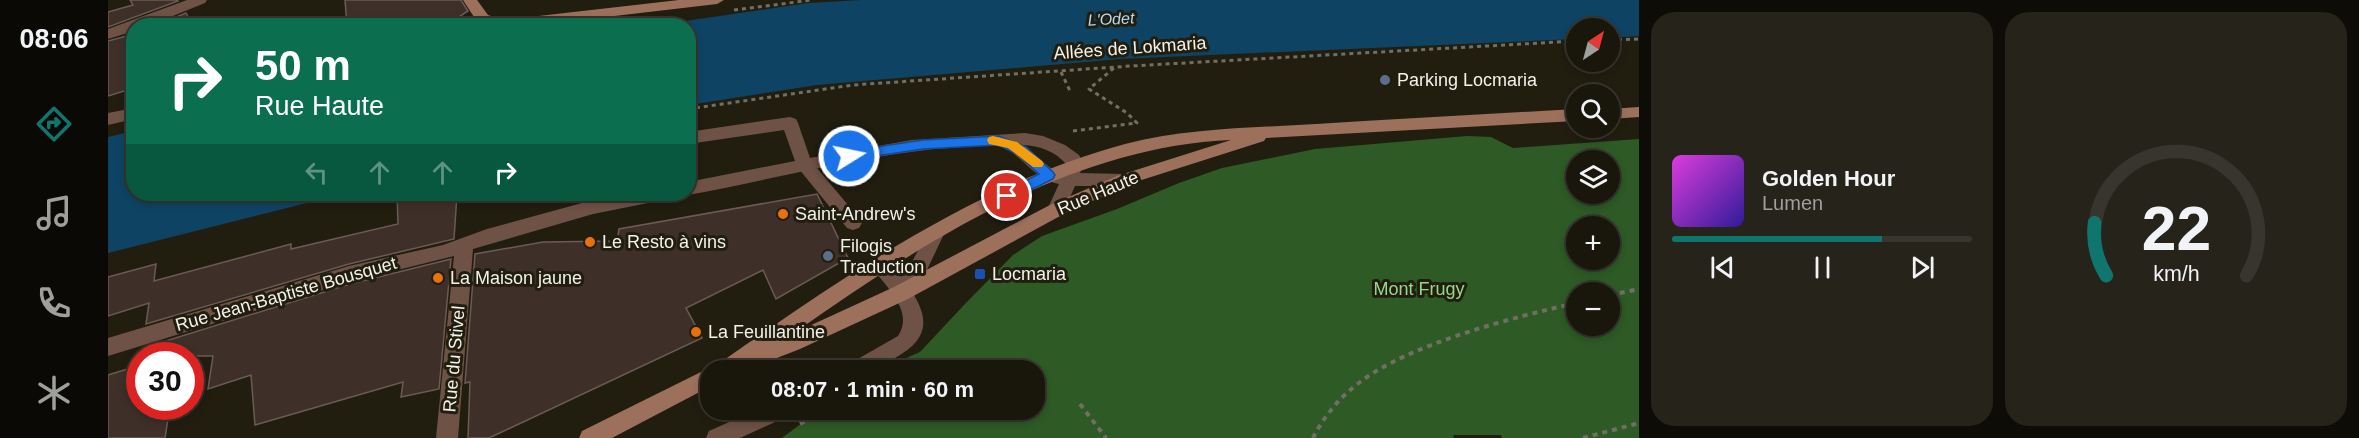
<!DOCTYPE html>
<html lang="fr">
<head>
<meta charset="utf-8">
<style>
  body { margin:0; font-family:Helvetica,sans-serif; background:#26231a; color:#f1f3f6; height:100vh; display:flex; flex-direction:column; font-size:22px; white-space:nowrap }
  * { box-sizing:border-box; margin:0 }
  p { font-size:20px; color:#9f9f9d }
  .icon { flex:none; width:33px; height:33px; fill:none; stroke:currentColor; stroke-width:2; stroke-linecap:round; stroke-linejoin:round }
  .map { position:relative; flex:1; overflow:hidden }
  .side { display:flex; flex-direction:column; gap:12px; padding:12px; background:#0e0c07; width:720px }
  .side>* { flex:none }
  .guide { position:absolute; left:18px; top:18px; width:570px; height:183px; border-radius:24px; box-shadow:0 3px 9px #0003,0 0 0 2px #37352d; background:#0b6e4f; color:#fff; overflow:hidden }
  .needle { width:39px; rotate:36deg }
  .fabs { position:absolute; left:1458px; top:18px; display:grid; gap:12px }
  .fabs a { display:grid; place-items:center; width:54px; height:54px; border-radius:50%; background:#19160c; box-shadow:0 3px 9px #0003,0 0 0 2px #37352d; font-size:30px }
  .speed { position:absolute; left:18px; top:342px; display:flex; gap:12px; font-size:30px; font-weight:700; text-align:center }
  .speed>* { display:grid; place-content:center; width:78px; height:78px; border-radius:50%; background:#19160c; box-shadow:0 3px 9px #0003,0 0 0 2px #37352d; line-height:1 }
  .speed .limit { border:9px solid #d22; background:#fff; color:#111 }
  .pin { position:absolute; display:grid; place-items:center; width:51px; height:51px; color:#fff; margin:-26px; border:3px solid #fff; border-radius:50%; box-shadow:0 2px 6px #0007 }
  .me { position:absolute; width:66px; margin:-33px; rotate:80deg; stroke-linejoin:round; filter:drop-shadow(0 0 4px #0008) }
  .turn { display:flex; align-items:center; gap:21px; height:126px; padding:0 30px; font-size:27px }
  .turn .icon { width:78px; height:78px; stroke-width:2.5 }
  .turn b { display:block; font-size:42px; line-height:51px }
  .lanes { display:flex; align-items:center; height:57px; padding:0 30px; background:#0003; justify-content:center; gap:30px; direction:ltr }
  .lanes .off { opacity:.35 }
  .side .widget { flex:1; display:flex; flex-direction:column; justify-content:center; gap:9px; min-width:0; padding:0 21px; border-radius:24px; background:#26231a }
  .side .dial { align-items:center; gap:0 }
  .dial svg { height:156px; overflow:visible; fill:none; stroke:#37352d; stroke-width:7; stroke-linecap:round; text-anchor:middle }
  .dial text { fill:#f1f3f6; stroke:none }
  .song { display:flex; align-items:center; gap:18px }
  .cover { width:72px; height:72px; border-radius:9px; background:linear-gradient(135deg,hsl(300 70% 55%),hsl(250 70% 35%)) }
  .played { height:6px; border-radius:3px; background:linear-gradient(90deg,#0f766e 70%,#37352d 70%) }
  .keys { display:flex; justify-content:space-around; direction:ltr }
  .side .tiles { flex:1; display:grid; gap:12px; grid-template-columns:repeat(2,1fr) }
  .trip { position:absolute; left:592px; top:360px; width:345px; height:60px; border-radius:24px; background:#19160c; box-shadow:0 3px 9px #0003,0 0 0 2px #37352d; font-weight:700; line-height:60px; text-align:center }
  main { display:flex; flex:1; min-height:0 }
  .tab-bar { display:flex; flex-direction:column; width:108px; justify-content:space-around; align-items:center; background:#0a0905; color:#9f9f9d }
  .tab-bar .icon { width:42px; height:42px }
  .tab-bar .on { color:#0f766e }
  .tab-bar b { font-size:27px; color:#f1f3f6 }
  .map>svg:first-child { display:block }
  .forest { fill:#2d5a25; fill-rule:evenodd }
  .water { fill:#0f4363 }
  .building { fill:#3e2f29; stroke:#6c5b54; stroke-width:1.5 }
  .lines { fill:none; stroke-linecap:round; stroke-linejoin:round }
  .path-far1 { stroke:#716f63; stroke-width:3; stroke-dasharray:4 4; stroke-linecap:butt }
  .path { stroke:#716f63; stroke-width:4; stroke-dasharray:5 5; stroke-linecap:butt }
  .lane { fill:#6f5246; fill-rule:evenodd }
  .street { fill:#6f5246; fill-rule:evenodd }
  .secondary { fill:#9d705c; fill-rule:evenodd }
  .route { fill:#1a73e8; stroke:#114b97; stroke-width:1.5 }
  .slow { fill:#f59e0b }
  .service-dot { fill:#5c6f8a; stroke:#211e10; stroke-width:2 }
  .food-dot { fill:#e8710a; stroke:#211e10; stroke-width:2 }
  .transit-dot { fill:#1a4fb4; stroke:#211e10; stroke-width:2 }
  .labels { text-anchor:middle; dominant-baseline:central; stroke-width:6; stroke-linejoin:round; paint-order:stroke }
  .far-water-label { font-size:16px; font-style:italic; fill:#b8d9f3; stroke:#211e10 }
  .street-label { font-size:18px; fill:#f3f1e8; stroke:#211e10 }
  .poi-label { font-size:18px; fill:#f3f1e8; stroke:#211e10; text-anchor:start }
  .park-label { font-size:18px; fill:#96d889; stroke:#211e10 }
</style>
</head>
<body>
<main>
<nav class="tab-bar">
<b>08:06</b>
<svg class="icon on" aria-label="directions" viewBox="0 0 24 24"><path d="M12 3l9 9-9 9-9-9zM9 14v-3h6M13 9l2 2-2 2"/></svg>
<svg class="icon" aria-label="music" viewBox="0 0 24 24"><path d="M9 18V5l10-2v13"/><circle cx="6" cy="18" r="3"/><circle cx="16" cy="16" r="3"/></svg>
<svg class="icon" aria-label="phone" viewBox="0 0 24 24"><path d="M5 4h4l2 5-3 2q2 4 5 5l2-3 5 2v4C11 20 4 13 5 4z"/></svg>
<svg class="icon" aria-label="climate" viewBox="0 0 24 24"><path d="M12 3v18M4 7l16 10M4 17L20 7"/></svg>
</nav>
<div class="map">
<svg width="1531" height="438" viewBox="0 0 1531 438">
  <rect width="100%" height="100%" fill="#211e10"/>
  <path class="forest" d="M1359,136l24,1 22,11 126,-9v299h-137l-1,-3h-48l1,3h-672l20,-15 4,-13h229v-40h-156l41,-18 44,-47 49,-50 29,-19 75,-27 62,-26 43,-15 93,-19zM1468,160h34v34h-34zM1468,226h34v34h-34zM1468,292h34v34h-34z"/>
  <g class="water">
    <polygon points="754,0 1531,0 1531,36 1502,38 1502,28 1468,28 1468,39 1012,59 709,85 581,105 580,26 550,25 700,3"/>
    <polygon points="25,131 26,194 235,194 0,253 0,137"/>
  </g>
  <g class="building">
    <polygon points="22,0 69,0 70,1 0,27 0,12 25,5"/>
    <polygon points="237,0 353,0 360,11 337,26 239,26"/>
    <polygon points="78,13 85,26 47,26"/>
    <polygon points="26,34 26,88 0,96 0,41"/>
    <polygon points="289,194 349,194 346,239 241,264 38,324 41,303 0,316 0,277 48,264 46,281 183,244 183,249 290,224"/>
    <polygon points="709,194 740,258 668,299 655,270 578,308 594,338 381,438 360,438 362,382 357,383 367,254 435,242 509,241 511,229"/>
    <polygon points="343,259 331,389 293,397 295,382 147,425 143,375 100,389 105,356 34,356 35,348 242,284"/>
    <polygon points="32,365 32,406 62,406 57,438 0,438 0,375"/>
  </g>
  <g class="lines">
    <g class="path-far1">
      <polyline points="626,10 704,0"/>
      <polyline points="1502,40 1531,39"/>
      <polyline points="953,72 962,91"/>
      <polyline points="580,109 745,85 1023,66 1468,41"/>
      <polyline points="965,131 1029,123 1019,113 981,89 1006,68"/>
    </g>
    <g class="path">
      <polyline points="1502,295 1531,289"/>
      <polyline points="696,362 701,370"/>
      <polyline points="972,404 998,438"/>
      <polyline points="692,424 701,419 702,410"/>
      <path d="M1205,438c11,-22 27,-41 47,-56 50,-38 154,-65 216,-79"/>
      <polyline points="1475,438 1531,423"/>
    </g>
    <polygon class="lane" points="697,159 703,161 751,218 754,223 751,228 745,230 739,228 691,169 688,165 691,161"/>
    <g class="street">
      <polygon points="79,0 99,0 97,3 40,26 26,26 26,31 0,39 0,29"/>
      <polygon points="26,108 26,119 0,125 0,113"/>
      <path d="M682,117l6,2 2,4 12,35 102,-18 113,-7 18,3 22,9 14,10 5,9 -4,9 43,1 6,2 3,4 -3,4 -6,2h-48l-13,29 -6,2 -6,-2 -3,-5 12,-26c-27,-5 -41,-35 -61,-38 -20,-2 -44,2 -64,3 -83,9 -164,31 -246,46l-6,-1h6v-12l107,-21 -11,-31 -96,14v-12zM915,145c17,1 32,6 44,20l-3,7 -11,-2z"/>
      <polygon points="519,194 559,194 556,199 550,201 485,214 365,249 350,438 328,438 346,256 241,282 0,356 0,338 241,266 335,245 379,229 485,200"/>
      <path d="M827,227l6,2 3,5 -19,40 -13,18c20,31 13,49 -17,66 -6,4 -14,10 -21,12 -8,3 -20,0 -28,0l3,-6 49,-28c16,-24 -10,-47 -24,-66l-2,-5 2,-5c14,-5 19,7 27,17l10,-13 18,-35z"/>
      <polygon points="648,410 681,410 678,417 632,438 598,438 601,431"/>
    </g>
    <g class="secondary">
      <polygon points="355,0 369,0 380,15 395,20 571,0 616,0 609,4 421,26 378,26 366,17"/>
      <polygon points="1531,107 1531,117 1502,119 1502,109"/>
      <path d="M1468,109v12l-310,17 -2,3 -135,43 -67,31 -154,84 -108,50 -46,18 -5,-2 -8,5h-18l-2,-4 3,-6c124,-86 253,-176 401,-216 62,-16 126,-16 191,-20 86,-5 173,-10 260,-15zM1123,140l-114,36 -67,29 -156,82 -100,46c128,-90 275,-186 437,-193z"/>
      <polygon points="603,367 611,370 603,370 603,386 504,438 471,438 474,431"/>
    </g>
  </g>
  <polygon class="route" points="891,136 918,147 945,172 947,175 945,179 904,199 895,199 893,196 895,192 931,174 909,154 890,145 815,149 741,160 735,156 741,151 815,140"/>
  <polygon class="slow" points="885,136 909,142 934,161 936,164 934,167 925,167 900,148 881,144 879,140 881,137"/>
  <g class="service-dot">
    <circle cx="1277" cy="80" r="6"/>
    <circle cx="720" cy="256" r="6"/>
  </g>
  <g class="food-dot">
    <circle cx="675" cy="214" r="6"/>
    <circle cx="482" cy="242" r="6"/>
    <circle cx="330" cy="278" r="6"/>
    <circle cx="588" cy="332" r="6"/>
  </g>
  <rect class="transit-dot" x="866" y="268" width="12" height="12" rx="3"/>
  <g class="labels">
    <g class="far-water-label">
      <text transform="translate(1003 19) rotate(-3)">L'Odet</text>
    </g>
    <g class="street-label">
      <text transform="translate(1022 48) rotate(-4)">Allées de Lokmaria</text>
      <text transform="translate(990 193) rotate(-23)">Rue Haute</text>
      <text transform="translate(178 294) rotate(-16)">Rue Jean-Baptiste Bousquet</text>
      <text transform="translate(346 359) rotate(-85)">Rue du Stivel</text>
    </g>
    <g class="poi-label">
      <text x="1289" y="80">Parking Locmaria</text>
      <text x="687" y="214">Saint-Andrew's</text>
      <text x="494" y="242">Le Resto à vins</text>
      <text x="732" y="246">Filogis<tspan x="732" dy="21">Traduction</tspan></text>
      <text x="884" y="274">Locmaria</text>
      <text x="342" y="278">La Maison jaune</text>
      <text x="600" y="332">La Feuillantine</text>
    </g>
    <g class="park-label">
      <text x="1311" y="289">Mont Frugy</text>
    </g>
  </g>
</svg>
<div class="fabs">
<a><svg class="needle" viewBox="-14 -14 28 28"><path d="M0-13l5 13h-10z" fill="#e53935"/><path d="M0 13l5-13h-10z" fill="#9f9f9d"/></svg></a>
<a><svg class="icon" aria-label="search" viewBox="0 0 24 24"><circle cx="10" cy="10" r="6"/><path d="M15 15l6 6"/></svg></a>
<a><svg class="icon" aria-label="layers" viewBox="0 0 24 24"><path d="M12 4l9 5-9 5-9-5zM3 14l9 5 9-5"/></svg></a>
<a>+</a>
<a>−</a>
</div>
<div class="speed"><div class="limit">30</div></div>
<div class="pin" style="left:899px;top:196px;background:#d93025"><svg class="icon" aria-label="arrive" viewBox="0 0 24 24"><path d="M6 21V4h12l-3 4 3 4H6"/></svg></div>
<svg class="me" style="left:741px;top:156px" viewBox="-20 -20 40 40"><circle r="17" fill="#1a73e8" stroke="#fff" stroke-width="3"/><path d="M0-11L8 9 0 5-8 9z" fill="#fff"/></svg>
<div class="trip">08:07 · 1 min · 60 m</div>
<div class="guide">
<div class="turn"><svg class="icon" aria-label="right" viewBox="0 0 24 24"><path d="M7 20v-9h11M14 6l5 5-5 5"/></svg><div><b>50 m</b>Rue Haute</div></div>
<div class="lanes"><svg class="icon off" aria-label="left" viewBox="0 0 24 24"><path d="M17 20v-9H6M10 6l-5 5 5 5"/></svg><svg class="icon off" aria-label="ahead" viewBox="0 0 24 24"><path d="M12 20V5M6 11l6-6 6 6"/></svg><svg class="icon off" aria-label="ahead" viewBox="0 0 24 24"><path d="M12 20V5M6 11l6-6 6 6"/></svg><svg class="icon" aria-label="right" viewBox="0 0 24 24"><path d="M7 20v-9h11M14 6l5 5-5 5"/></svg></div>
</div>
</div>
<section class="side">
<div class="tiles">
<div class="widget">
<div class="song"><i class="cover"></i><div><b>Golden Hour</b><p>Lumen</p></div></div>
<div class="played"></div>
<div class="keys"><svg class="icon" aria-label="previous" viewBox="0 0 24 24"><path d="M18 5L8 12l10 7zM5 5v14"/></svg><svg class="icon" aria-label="pause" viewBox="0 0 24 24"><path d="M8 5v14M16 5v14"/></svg><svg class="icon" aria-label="next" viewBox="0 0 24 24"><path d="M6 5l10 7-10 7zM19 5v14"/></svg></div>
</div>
<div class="widget dial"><svg viewBox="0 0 100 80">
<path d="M14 69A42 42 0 1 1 86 69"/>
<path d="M14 69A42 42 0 0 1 8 42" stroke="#0f766e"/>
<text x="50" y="56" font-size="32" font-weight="700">22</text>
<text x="50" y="72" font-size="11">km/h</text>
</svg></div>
</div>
</section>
</main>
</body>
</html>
